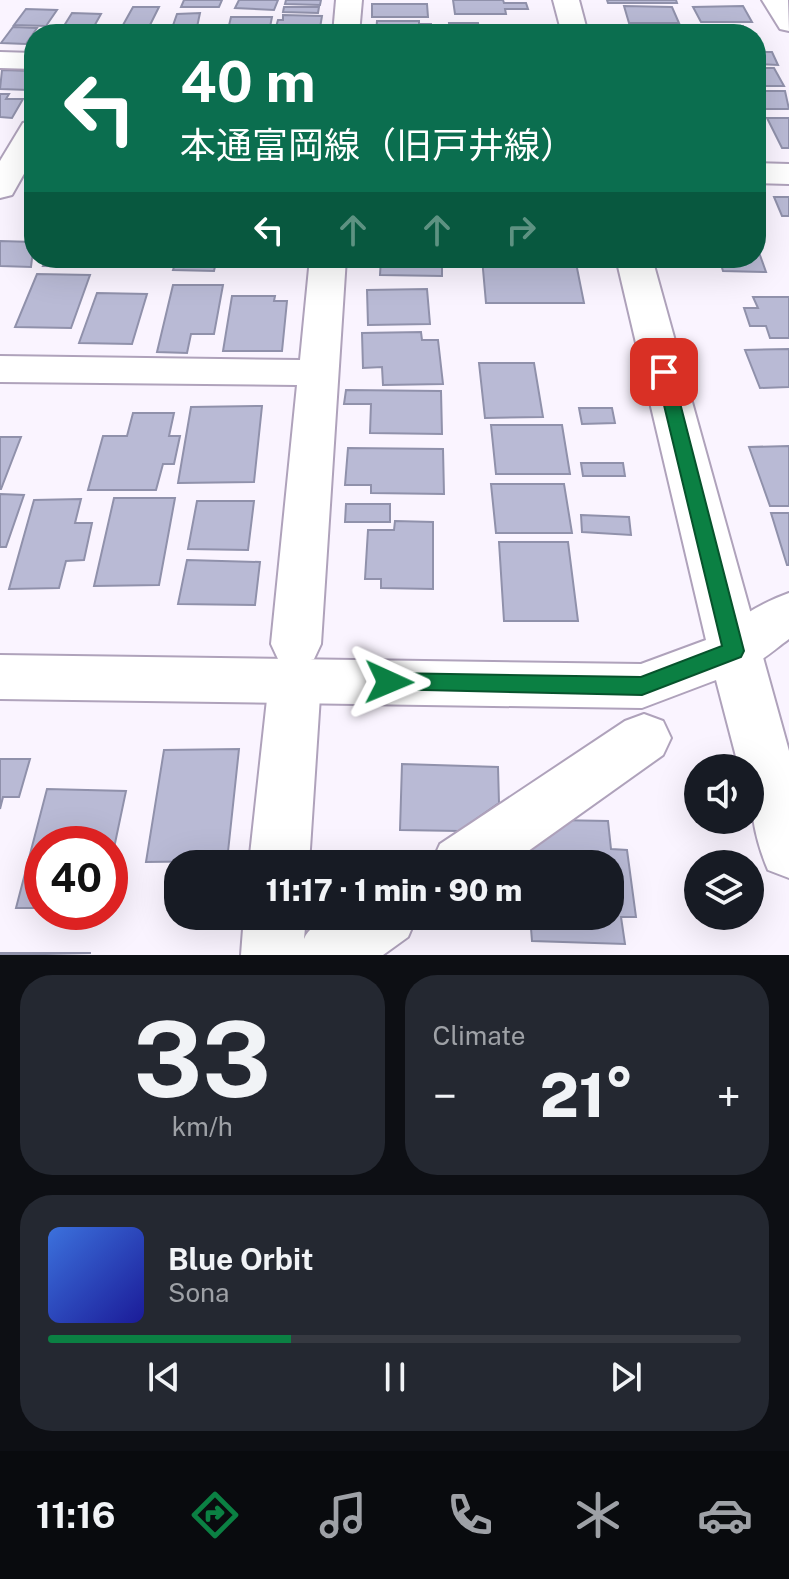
<!DOCTYPE html>
<html lang="en">
<head>
<meta charset="utf-8">
<style>
  body { margin:0; font-family:"Public Sans","Noto Sans JP",sans-serif; background:#242831; color:#f1f3f6; height:100vh; display:flex; flex-direction:column; font-size:30px; white-space:nowrap }
  * { box-sizing:border-box; margin:0 }
  p { font-size:26px; color:#9ea1a6 }
  .icon { flex:none; width:44px; height:44px; fill:none; stroke:currentColor; stroke-width:2; stroke-linecap:round; stroke-linejoin:round }
  .map { position:relative; height:955px; overflow:hidden }
  .details { display:flex; flex-direction:column; gap:20px; padding:20px; background:#0d0f14; flex:1 }
  .details>* { flex:none }
  .guide { position:absolute; left:24px; top:24px; width:742px; height:244px; border-radius:32px; box-shadow:0 8px 32px #0002; background:#0b6e4f; color:#fff; overflow:hidden }
  .buttons { position:absolute; left:684px; top:754px; display:grid; gap:16px }
  .buttons a { display:grid; place-items:center; width:80px; height:80px; border-radius:50%; background:#171b24; box-shadow:0 8px 32px #0002; font-size:40px }
  .speed { position:absolute; left:24px; top:826px; display:flex; gap:16px; font-size:40px; font-weight:700; text-align:center }
  .speed>* { display:grid; place-content:center; width:104px; height:104px; border-radius:50%; background:#171b24; box-shadow:0 8px 32px #0002; line-height:1 }
  .speed .limit { border:12px solid #d22; background:#fff; color:#111 }
  .pin { position:absolute; display:grid; place-items:center; width:68px; height:68px; color:#fff; margin:-34px; border-radius:16px; box-shadow:0 4px 12px #0006 }
  .me { position:absolute; width:88px; margin:-44px; rotate:91deg; stroke-linejoin:round; filter:drop-shadow(0 0 6px #0008) }
  .turn { display:flex; align-items:center; gap:28px; height:168px; padding:0 24px; font-size:36px }
  .turn .icon { width:104px; height:104px; stroke-width:2.5 }
  .turn b { display:block; font-size:56px; line-height:68px }
  .lanes { display:flex; align-items:center; height:76px; padding:0 24px; background:#0003; justify-content:center; gap:40px; direction:ltr }
  .lanes .off { opacity:.35 }
  .big { font-size:60px; font-weight:800; line-height:1.1 }
  .details .widget { flex:1; display:flex; flex-direction:column; justify-content:center; gap:12px; min-width:0; padding:0 28px; border-radius:32px; background:#242831 }
  .details .dial { align-items:center; gap:0 }
  .dial b { font-size:104px; line-height:1 }
  .song { display:flex; align-items:center; gap:24px }
  .cover { width:96px; height:96px; border-radius:12px; background:linear-gradient(135deg,hsl(220 70% 55%),hsl(240 70% 35%)) }
  .played { height:8px; border-radius:4px; background:linear-gradient(90deg,#0b8043 35%,#363941 35%) }
  .keys { display:flex; justify-content:space-around; direction:ltr }
  .heat { display:flex; justify-content:space-between; align-items:center; font-size:44px; direction:ltr }
  .details .tiles { flex:1; display:grid; gap:20px; grid-template-columns:1fr 1fr }
  .widget:last-child { grid-column:span 2 }
  .trip { position:absolute; left:164px; top:850px; width:460px; height:80px; border-radius:32px; background:#171b24; box-shadow:0 8px 32px #0002; font-weight:800; line-height:80px; text-align:center }
  .dock { display:flex; height:128px; justify-content:space-around; align-items:center; background:#090b0e; color:#9ea1a6 }
  .dock .icon { width:56px; height:56px }
  .dock .on { color:#0b8043 }
  .dock b { font-size:36px; color:#f1f3f6 }
  .map>svg:first-child { display:block }
  .building { fill:#b9bad5; stroke:#9091ab; stroke-width:2 }
  .lines { fill:none; stroke-linecap:round; stroke-linejoin:round }
  .street-casing { stroke:#afa2bb; stroke-width:4 }
  .secondary-casing { stroke:#afa2bb; stroke-width:4 }
  .street { fill:#fff; fill-rule:evenodd }
  .secondary { fill:#fff; fill-rule:evenodd }
  .route { fill:#0b8043; stroke:#07532c; stroke-width:2 }
</style>
</head>
<body>
<div class="map">
<svg width="789" height="955" viewBox="0 0 789 955">
  <rect width="100%" height="100%" fill="#faf4ff"/>
  <g class="building">
    <polygon points="184,0 222,0 219,7 181,7"/>
    <polygon points="239,0 278,0 274,10 235,8"/>
    <polygon points="286,0 321,0 320,5 285,4"/>
    <polygon points="453,0 503,0 504,3 526,3 528,9 505,9 506,14 455,14"/>
    <polygon points="607,0 676,0 677,3 608,3"/>
    <polygon points="372,4 427,4 428,17 372,17"/>
    <polygon points="624,6 672,7 679,23 629,23"/>
    <polygon points="743,6 752,22 701,22 693,7"/>
    <polygon points="133,7 159,7 150,25 123,25"/>
    <polygon points="284,7 319,7 318,13 283,12"/>
    <polygon points="26,9 57,10 46,26 14,25"/>
    <polygon points="72,13 101,14 92,30 62,29"/>
    <polygon points="200,13 197,27 209,27 207,34 170,34 177,14"/>
    <polygon points="283,15 322,16 319,34 274,34 278,20 283,20"/>
    <polygon points="231,17 272,17 269,32 227,34"/>
    <polygon points="377,21 419,21 419,24 431,24 432,34 376,33"/>
    <polygon points="449,23 478,23 480,34 450,34"/>
    <polygon points="522,25 524,34 491,34 490,26"/>
    <polygon points="681,25 694,25 697,34 628,34 626,28 682,29"/>
    <polygon points="706,26 743,26 744,30 756,34 710,34"/>
    <polygon points="13,27 37,28 26,44 1,43"/>
    <polygon points="756,52 772,52 778,65 756,64"/>
    <polygon points="756,68 774,68 784,86 756,86"/>
    <polygon points="2,70 34,71 34,81 29,90 0,89"/>
    <polygon points="756,91 785,91 789,109 756,109"/>
    <polygon points="0,94 9,94 6,99 23,99 12,118 0,117"/>
    <polygon points="767,118 789,118 789,148 782,148"/>
    <polygon points="774,197 789,197 789,216 782,216"/>
    <polygon points="0,241 34,242 31,267 0,266"/>
    <polygon points="756,244 766,272 723,271 719,258 756,258"/>
    <polygon points="47,258 116,258 113,267 43,266"/>
    <polygon points="177,258 217,258 214,271 173,270"/>
    <polygon points="247,258 291,258 290,263 247,262"/>
    <polygon points="381,258 442,258 442,276 380,275"/>
    <polygon points="482,258 575,258 584,303 486,303"/>
    <polygon points="37,274 90,275 71,328 15,327"/>
    <polygon points="173,285 223,285 214,334 191,334 187,353 157,352"/>
    <polygon points="427,289 430,324 368,325 367,290"/>
    <polygon points="97,293 147,294 132,344 79,343"/>
    <polygon points="232,296 275,296 274,301 287,301 282,351 223,351"/>
    <polygon points="753,297 789,297 789,338 770,338 766,326 750,326 744,308 758,308"/>
    <polygon points="421,332 422,340 438,340 443,384 383,385 382,367 363,368 362,333"/>
    <polygon points="789,349 789,387 760,388 745,350"/>
    <polygon points="479,363 534,363 543,417 485,418"/>
    <polygon points="346,390 441,391 442,434 370,433 371,404 344,404"/>
    <polygon points="262,406 254,482 178,483 191,407"/>
    <polygon points="579,408 612,408 615,423 582,424"/>
    <polygon points="133,413 174,413 169,436 180,436 174,464 163,464 156,490 88,490 103,436 127,436"/>
    <polygon points="491,425 562,425 570,474 496,474"/>
    <polygon points="0,437 21,437 1,489 0,489"/>
    <polygon points="789,446 789,506 770,506 749,447"/>
    <polygon points="348,448 443,449 444,494 371,493 371,485 345,485"/>
    <polygon points="581,463 623,463 625,476 583,476"/>
    <polygon points="491,484 564,484 572,533 496,533"/>
    <polygon points="0,494 24,495 6,547 0,547"/>
    <polygon points="114,498 175,498 159,585 94,586"/>
    <polygon points="81,499 75,523 92,523 84,560 66,561 59,588 9,589 34,500"/>
    <polygon points="197,501 254,501 248,550 188,549"/>
    <polygon points="346,504 390,504 390,522 345,522"/>
    <polygon points="771,513 789,513 789,565 787,565"/>
    <polygon points="581,515 629,517 631,535 582,532"/>
    <polygon points="395,521 433,522 433,589 381,588 381,579 365,579 368,530 394,530"/>
    <polygon points="499,542 568,542 578,621 504,621"/>
    <polygon points="187,560 260,562 255,605 178,604"/>
    <polygon points="239,749 227,861 146,862 164,750"/>
    <polygon points="0,759 30,759 19,797 3,797 0,809"/>
    <polygon points="402,764 498,767 499,803 459,831 400,830"/>
    <polygon points="47,789 126,791 110,867 110,844 42,844 42,908 16,908"/>
    <polygon points="555,820 608,821 611,849 627,850 636,917 621,917 625,944 532,941 530,916 610,916 610,864 527,864 525,831 556,832"/>
    <polygon points="0,953 91,953 0,955"/>
  </g>
  <g class="lines">
    <defs>
      <g id="street">
        <polygon points="336,0 362,0 359,34 333,34"/>
        <polygon points="762,0 788,0 789,31 780,29"/>
        <polygon points="0,52 34,53 34,69 0,68"/>
        <polygon points="34,120 34,156 12,195 0,198 0,161 23,123"/>
        <polygon points="756,163 789,164 789,184 756,183"/>
        <polygon points="310,258 346,258 321,644 314,659 303,662 313,666 321,681 309,864 249,864 269,681 277,666 288,662 278,659 271,644 297,385 0,382 0,356 300,360"/>
        <path d="M789,593v46c-25,18 -41,38 -73,27l-7,-15c13,-27 52,-48 80,-58z"/>
        <polygon points="644,714 663,721 671,738 663,755 510,864 431,864 440,844 625,721"/>
        <path d="M244,916h62l-2,23c14,-33 83,-23 113,-23l-9,21 -25,18h-142z"/>
      </g>
      <g id="secondary">
        <polygon points="553,0 579,0 588,34 562,34"/>
        <path d="M616,258h36l137,493v127l-21,-8c-15,-35 -18,-65 -18,-102h-11l-23,-88 -74,28 -642,-9v-44l641,9 65,-24z"/>
      </g>
    </defs>
    <use href="#street" class="street-casing"/>
    <use href="#secondary" class="secondary-casing"/>
    <use href="#street" class="street"/>
    <use href="#secondary" class="secondary"/>
  </g>
  <polygon class="route" points="664,367 672,372 744,651 741,657 642,695 382,689 379,682 382,676 389,673 641,677 722,646 656,372"/>
</svg>
<div class="buttons">
<a><svg class="icon" aria-label="sound" viewBox="0 0 24 24"><path d="M4 9h4l5-4v14l-5-4H4zM17 9q2 3 0 6"/></svg></a>
<a><svg class="icon" aria-label="layers" viewBox="0 0 24 24"><path d="M12 4l9 5-9 5-9-5zM3 14l9 5 9-5"/></svg></a>
</div>
<div class="speed"><div class="limit">40</div></div>
<div class="pin" style="left:664px;top:372px;background:#d93025"><svg class="icon" aria-label="arrive" viewBox="0 0 24 24"><path d="M6 21V4h12l-3 4 3 4H6"/></svg></div>
<svg class="me" style="left:389px;top:682px" viewBox="-20 -20 40 40"><path d="M0-17L14 15 0 8-14 15z" fill="#0b8043" stroke="#fff" stroke-width="4"/></svg>
<div class="trip">11:17 · 1 min · 90 m</div>
<div class="guide">
<div class="turn"><svg class="icon" aria-label="left" viewBox="0 0 24 24"><path d="M17 20v-9H6M10 6l-5 5 5 5"/></svg><div><b>40 m</b>本通富岡線（旧戸井線）</div></div>
<div class="lanes"><svg class="icon" aria-label="left" viewBox="0 0 24 24"><path d="M17 20v-9H6M10 6l-5 5 5 5"/></svg><svg class="icon off" aria-label="ahead" viewBox="0 0 24 24"><path d="M12 20V5M6 11l6-6 6 6"/></svg><svg class="icon off" aria-label="ahead" viewBox="0 0 24 24"><path d="M12 20V5M6 11l6-6 6 6"/></svg><svg class="icon off" aria-label="right" viewBox="0 0 24 24"><path d="M7 20v-9h11M14 6l5 5-5 5"/></svg></div>
</div>
</div>
<section class="details">
<div class="tiles">
<div class="widget dial"><b>33</b><p>km/h</p></div>
<div class="widget"><p>Climate</p>
<div class="heat"><a>−</a><b class="big">21°</b><a>+</a></div>
</div>
<div class="widget">
<div class="song"><i class="cover"></i><div><b>Blue Orbit</b><p>Sona</p></div></div>
<div class="played"></div>
<div class="keys"><svg class="icon" aria-label="previous" viewBox="0 0 24 24"><path d="M18 5L8 12l10 7zM5 5v14"/></svg><svg class="icon" aria-label="pause" viewBox="0 0 24 24"><path d="M8 5v14M16 5v14"/></svg><svg class="icon" aria-label="next" viewBox="0 0 24 24"><path d="M6 5l10 7-10 7zM19 5v14"/></svg></div>
</div>
</div>
</section>
<nav class="dock">
<b>11:16</b>
<svg class="icon on" aria-label="directions" viewBox="0 0 24 24"><path d="M12 3l9 9-9 9-9-9zM9 14v-3h6M13 9l2 2-2 2"/></svg>
<svg class="icon" aria-label="music" viewBox="0 0 24 24"><path d="M9 18V5l10-2v13"/><circle cx="6" cy="18" r="3"/><circle cx="16" cy="16" r="3"/></svg>
<svg class="icon" aria-label="phone" viewBox="0 0 24 24"><path d="M5 4h4l2 5-3 2q2 4 5 5l2-3 5 2v4C11 20 4 13 5 4z"/></svg>
<svg class="icon" aria-label="climate" viewBox="0 0 24 24"><path d="M12 3v18M4 7l16 10M4 17L20 7"/></svg>
<svg class="icon" aria-label="car" viewBox="0 0 24 24"><path d="M5 17H2v-5l4-1 3-4h7l3 4 3 1v5h-3M9 17h6M6 11h13"/><circle cx="7" cy="17" r="2"/><circle cx="17" cy="17" r="2"/></svg>
</nav>
</body>
</html>
